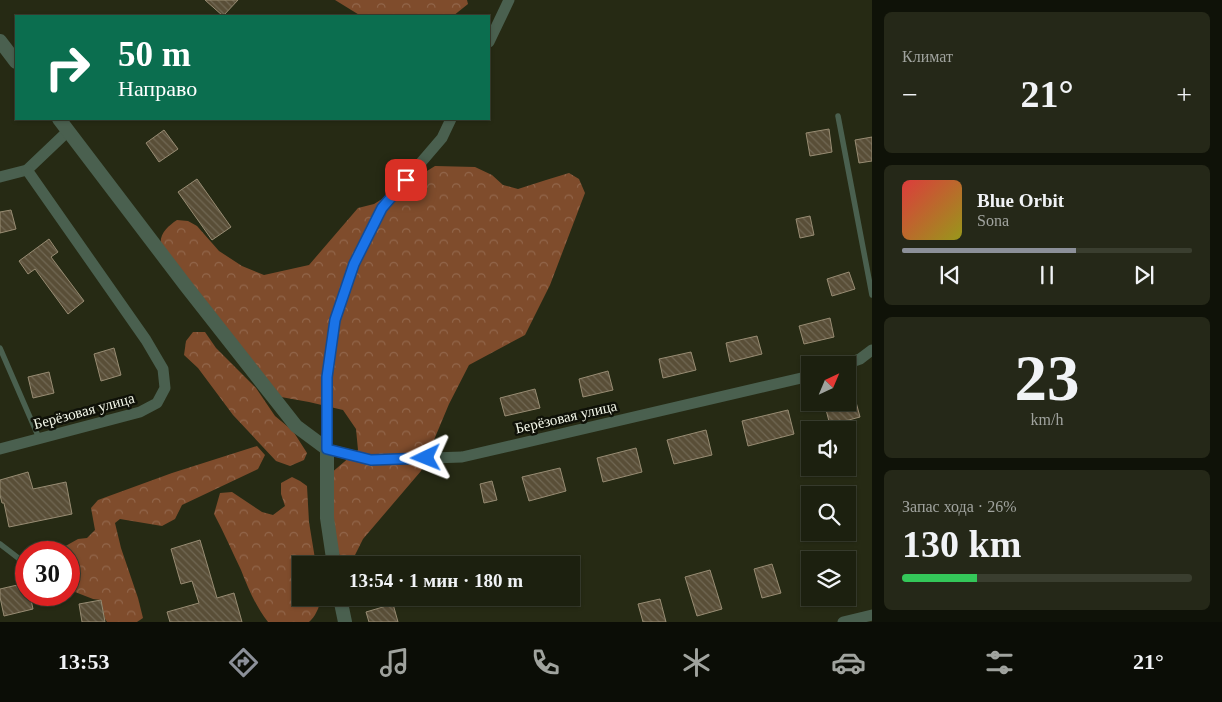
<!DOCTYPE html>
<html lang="ru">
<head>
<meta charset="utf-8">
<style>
  body { margin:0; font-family:Georgia,serif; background:#252818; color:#f1f3f6; height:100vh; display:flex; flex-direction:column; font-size:19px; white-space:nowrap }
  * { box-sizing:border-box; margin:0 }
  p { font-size:16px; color:#a0a39e }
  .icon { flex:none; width:28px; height:28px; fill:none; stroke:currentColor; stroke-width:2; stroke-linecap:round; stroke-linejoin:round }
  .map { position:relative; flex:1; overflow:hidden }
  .panel { display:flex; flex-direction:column; gap:12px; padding:12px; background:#0f1208; width:350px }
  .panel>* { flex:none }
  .hud { position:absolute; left:15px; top:15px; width:475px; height:105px; border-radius:0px; box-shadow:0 1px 4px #0004,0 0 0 1px #3a3e2f; background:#0b6e4f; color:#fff; overflow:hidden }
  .needle { width:32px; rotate:44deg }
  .tools { position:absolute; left:801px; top:356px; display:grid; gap:10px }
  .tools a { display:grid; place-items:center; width:55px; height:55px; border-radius:0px; background:#1c200f; box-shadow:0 1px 4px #0004,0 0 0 1px #3a3e2f; font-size:25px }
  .speed { position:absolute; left:15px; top:541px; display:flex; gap:10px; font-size:25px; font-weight:700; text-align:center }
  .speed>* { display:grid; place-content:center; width:65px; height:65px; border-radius:50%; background:#1c200f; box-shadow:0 1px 4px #0004,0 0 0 1px #3a3e2f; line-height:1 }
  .speed .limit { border:8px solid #d22; background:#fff; color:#111 }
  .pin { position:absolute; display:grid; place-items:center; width:42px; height:42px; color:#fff; margin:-21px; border-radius:10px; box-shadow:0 2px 8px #0006 }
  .me { position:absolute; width:55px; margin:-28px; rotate:268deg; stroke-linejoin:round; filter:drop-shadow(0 0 4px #0008) }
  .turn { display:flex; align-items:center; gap:18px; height:105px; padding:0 20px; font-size:22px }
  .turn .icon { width:65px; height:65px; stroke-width:2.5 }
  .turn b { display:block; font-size:35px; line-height:42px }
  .big { font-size:38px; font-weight:800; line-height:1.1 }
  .panel .tile { flex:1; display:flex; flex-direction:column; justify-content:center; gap:8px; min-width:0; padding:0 18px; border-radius:8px; background:#252818 }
  .panel .dial { align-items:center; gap:0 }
  .dial b { font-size:65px; line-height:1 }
  .song { display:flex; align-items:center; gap:15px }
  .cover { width:60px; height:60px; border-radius:8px; background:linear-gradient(135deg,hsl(0 70% 55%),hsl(60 70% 35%)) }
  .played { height:5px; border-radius:2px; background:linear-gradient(90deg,#8c9099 60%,#3a3e2f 60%) }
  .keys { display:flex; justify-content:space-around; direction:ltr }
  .heat { display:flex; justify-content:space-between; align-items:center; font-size:28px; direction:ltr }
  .charge { height:8px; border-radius:4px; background:linear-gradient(90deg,#34c759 26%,#3a3e2f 0) }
  .trip { position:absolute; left:292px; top:556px; width:288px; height:50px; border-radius:0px; background:#1c200f; box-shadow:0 1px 4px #0004,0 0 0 1px #3a3e2f; font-weight:800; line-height:50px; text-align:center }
  .tab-bar { display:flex; height:80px; justify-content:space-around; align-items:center; background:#0b0d06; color:#a0a39e }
  .tab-bar .icon { width:35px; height:35px }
  .tab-bar .active { color:#8c9099 }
  .tab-bar b { font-size:22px; color:#f1f3f6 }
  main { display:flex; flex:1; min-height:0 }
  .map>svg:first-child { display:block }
  .forest { fill:url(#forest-crowns) }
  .building { fill:url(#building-back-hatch); stroke:#988c73 }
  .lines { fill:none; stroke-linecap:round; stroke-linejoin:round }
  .service { stroke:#4a604f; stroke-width:5.5 }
  .minor { stroke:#4a604f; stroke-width:11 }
  .tertiary { stroke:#4a604f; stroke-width:14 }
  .route-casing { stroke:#114b97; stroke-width:12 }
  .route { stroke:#1a73e8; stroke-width:9 }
  .labels { text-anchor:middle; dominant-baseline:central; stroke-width:5; stroke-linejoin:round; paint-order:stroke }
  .street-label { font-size:15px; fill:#f2f6e8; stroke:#0f1108 }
</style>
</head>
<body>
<main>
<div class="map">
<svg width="872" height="622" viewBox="0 0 872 622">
  <defs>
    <pattern id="forest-crowns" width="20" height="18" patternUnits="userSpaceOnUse" patternTransform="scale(1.25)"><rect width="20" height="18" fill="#7f4c2c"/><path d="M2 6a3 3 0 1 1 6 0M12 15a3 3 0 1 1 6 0" fill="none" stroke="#92664b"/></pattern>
    <pattern id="building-back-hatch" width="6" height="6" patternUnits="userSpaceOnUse" patternTransform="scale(1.25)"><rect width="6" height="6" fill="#594e37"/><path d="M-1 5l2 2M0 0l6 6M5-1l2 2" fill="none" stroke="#716854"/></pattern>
  </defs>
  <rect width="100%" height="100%" fill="#262a14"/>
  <g class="forest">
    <polygon points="335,0 467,0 468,4 453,16 361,16"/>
    <path d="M435,166l40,1 17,8 11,10 15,4 28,-9 23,-7 10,6 6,14 -35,92 -25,50 -56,30 -20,39 -28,67 -58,68 -8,16 -10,4 -9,-7 -6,-78 28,-24 -2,-21 -13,-19 -34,-8 -28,-5 -120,-152c-2,-11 7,-19 16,-25l11,1 9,5 22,25 23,15 22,9 45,-10 49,-57 16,-4z"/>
    <polygon points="193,332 205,332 216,348 256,388 275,416 293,431 307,453 304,460 290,466 276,461 233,415 198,368 184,355 186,341"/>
    <polygon points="257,446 265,455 258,469 182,505 175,519 162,526 120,519 115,523 121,548 138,598 143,618 137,622 107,622 105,619 101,600 93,599 75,592 69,577 69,552 62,552 62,548 78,539 87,538 95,530 91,508 98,500 172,473"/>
    <path d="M292,477l8,4 7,5 2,36 7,43h-15v33h19c1,7 -5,19 -11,24h-41c-12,-15 -20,-34 -27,-52 -9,-19 -17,-37 -27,-56l6,-21 12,-1 30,20 11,3 12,-9 -4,-12v-11z"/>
  </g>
  <g class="building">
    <polygon points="205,0 238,0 223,16"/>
    <polygon points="829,129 832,152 810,156 806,133"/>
    <polygon points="164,130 178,149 159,162 146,143"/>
    <polygon points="872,137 872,161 859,163 855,140"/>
    <polygon points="197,179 231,227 212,240 178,192"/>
    <polygon points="11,210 16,229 0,233 0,212"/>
    <polygon points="810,216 814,235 800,238 796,219"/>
    <polygon points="49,239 58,252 51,257 84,301 68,314 35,269 28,274 19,261"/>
    <polygon points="849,272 855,289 832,296 827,279"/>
    <polygon points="830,318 834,337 804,344 799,326"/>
    <polygon points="757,336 762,354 730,362 726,343"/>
    <polygon points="114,348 121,375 101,381 94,354"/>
    <polygon points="691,352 696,370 663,378 659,359"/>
    <polygon points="608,371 613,390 583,397 579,379"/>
    <polygon points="49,372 54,393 33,398 28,377"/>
    <polygon points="535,389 540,408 505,416 500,398"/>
    <polygon points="824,402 856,402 860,417 830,425"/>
    <polygon points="788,410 794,434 748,446 742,421"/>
    <polygon points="706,430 712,455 674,464 667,440"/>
    <polygon points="636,448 642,472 603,482 597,458"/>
    <polygon points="560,468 566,491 529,501 522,477"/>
    <polygon points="28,472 33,489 66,482 72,514 9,527 4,503 2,503 0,495 0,480"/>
    <polygon points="492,481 497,500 484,503 480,484"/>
    <polygon points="200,540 217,598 234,593 242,622 170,622 167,612 199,603 192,581 181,584 171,549"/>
    <polygon points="772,564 781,593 762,598 754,569"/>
    <polygon points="710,570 722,609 697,616 685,577"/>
    <polygon points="26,583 26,595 30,595 33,609 4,616 0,597 0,589"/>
    <polygon points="660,599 666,622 643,622 638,604"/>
    <polygon points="101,600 105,622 82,622 79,604"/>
    <polygon points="393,604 398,622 369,622 366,612"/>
  </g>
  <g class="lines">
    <g class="service">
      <polyline points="838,116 872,295"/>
      <polyline points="0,348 39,438"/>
      <polyline points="0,544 26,564"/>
    </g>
    <g class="minor">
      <polyline points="489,42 509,0"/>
      <polyline points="451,119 442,138 382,208 354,264 335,320 327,377 327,449 371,460 462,457 810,376"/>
      <polyline points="0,177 27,170 68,131"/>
      <polyline points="843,365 860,359 872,350"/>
      <polyline points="0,449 140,412 157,403 165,388 163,369 146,340 27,170"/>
      <polyline points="843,622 872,615"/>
    </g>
    <g class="tertiary">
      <polyline points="0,41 16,62"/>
      <polyline points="59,119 186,286 296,426 327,449 327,518 334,565"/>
      <polyline points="340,598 345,622"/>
    </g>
  </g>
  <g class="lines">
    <defs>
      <polyline id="route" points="406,180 382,208 354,264 335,320 327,377 327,449 371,460 426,458"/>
    </defs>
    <use href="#route" class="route-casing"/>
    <use href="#route" class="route"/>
  </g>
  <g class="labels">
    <g class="street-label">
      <text transform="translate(84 411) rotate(-15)">Берёзовая улица</text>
      <text transform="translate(566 417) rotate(-13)">Берёзовая улица</text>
    </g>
  </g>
</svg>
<div class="tools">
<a><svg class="needle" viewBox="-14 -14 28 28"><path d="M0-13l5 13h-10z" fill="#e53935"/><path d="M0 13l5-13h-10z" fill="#a0a39e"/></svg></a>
<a><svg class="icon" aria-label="sound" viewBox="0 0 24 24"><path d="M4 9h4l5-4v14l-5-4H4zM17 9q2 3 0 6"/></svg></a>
<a><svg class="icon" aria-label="search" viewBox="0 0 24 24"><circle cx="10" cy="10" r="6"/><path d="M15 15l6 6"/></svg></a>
<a><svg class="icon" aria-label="layers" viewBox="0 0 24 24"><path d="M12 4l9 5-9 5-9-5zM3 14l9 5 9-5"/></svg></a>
</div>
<div class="speed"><div class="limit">30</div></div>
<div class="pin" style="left:406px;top:180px;background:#d93025"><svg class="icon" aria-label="arrive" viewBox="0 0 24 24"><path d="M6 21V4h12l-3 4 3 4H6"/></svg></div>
<svg class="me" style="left:426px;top:458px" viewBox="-20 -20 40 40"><path d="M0-17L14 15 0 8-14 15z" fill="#1a73e8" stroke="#fff" stroke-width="4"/></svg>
<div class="trip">13:54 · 1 мин · 180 m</div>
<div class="hud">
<div class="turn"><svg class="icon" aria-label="right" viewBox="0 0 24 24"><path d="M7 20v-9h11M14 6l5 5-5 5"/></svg><div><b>50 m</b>Направо</div></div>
</div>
</div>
<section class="panel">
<div class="tile"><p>Климат</p>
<div class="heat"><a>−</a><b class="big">21°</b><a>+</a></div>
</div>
<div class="tile">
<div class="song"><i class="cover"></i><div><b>Blue Orbit</b><p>Sona</p></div></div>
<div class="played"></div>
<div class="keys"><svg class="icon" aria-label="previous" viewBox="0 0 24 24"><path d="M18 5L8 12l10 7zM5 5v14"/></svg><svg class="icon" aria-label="pause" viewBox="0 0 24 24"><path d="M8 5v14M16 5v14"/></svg><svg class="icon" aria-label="next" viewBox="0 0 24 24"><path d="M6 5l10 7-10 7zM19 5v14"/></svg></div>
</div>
<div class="tile dial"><b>23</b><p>km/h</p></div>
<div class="tile"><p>Запас хода · 26%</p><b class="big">130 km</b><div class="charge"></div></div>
</section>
</main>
<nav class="tab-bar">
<b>13:53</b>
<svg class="icon active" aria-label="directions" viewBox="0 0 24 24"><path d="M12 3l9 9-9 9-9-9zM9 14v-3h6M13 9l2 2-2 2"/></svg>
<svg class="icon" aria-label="music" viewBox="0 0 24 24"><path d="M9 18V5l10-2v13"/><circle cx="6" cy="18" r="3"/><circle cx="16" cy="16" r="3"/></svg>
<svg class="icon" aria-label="phone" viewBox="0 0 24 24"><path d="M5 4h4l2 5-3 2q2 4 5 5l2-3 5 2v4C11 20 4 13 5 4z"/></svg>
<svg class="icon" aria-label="climate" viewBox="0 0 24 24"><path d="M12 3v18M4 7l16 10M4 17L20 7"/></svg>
<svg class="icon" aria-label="car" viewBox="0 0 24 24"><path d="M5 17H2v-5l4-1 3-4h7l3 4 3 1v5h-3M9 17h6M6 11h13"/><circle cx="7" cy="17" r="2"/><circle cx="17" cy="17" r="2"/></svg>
<svg class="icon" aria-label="filters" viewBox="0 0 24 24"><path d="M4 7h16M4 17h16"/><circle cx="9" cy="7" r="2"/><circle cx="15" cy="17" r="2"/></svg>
<b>21°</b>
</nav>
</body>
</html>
